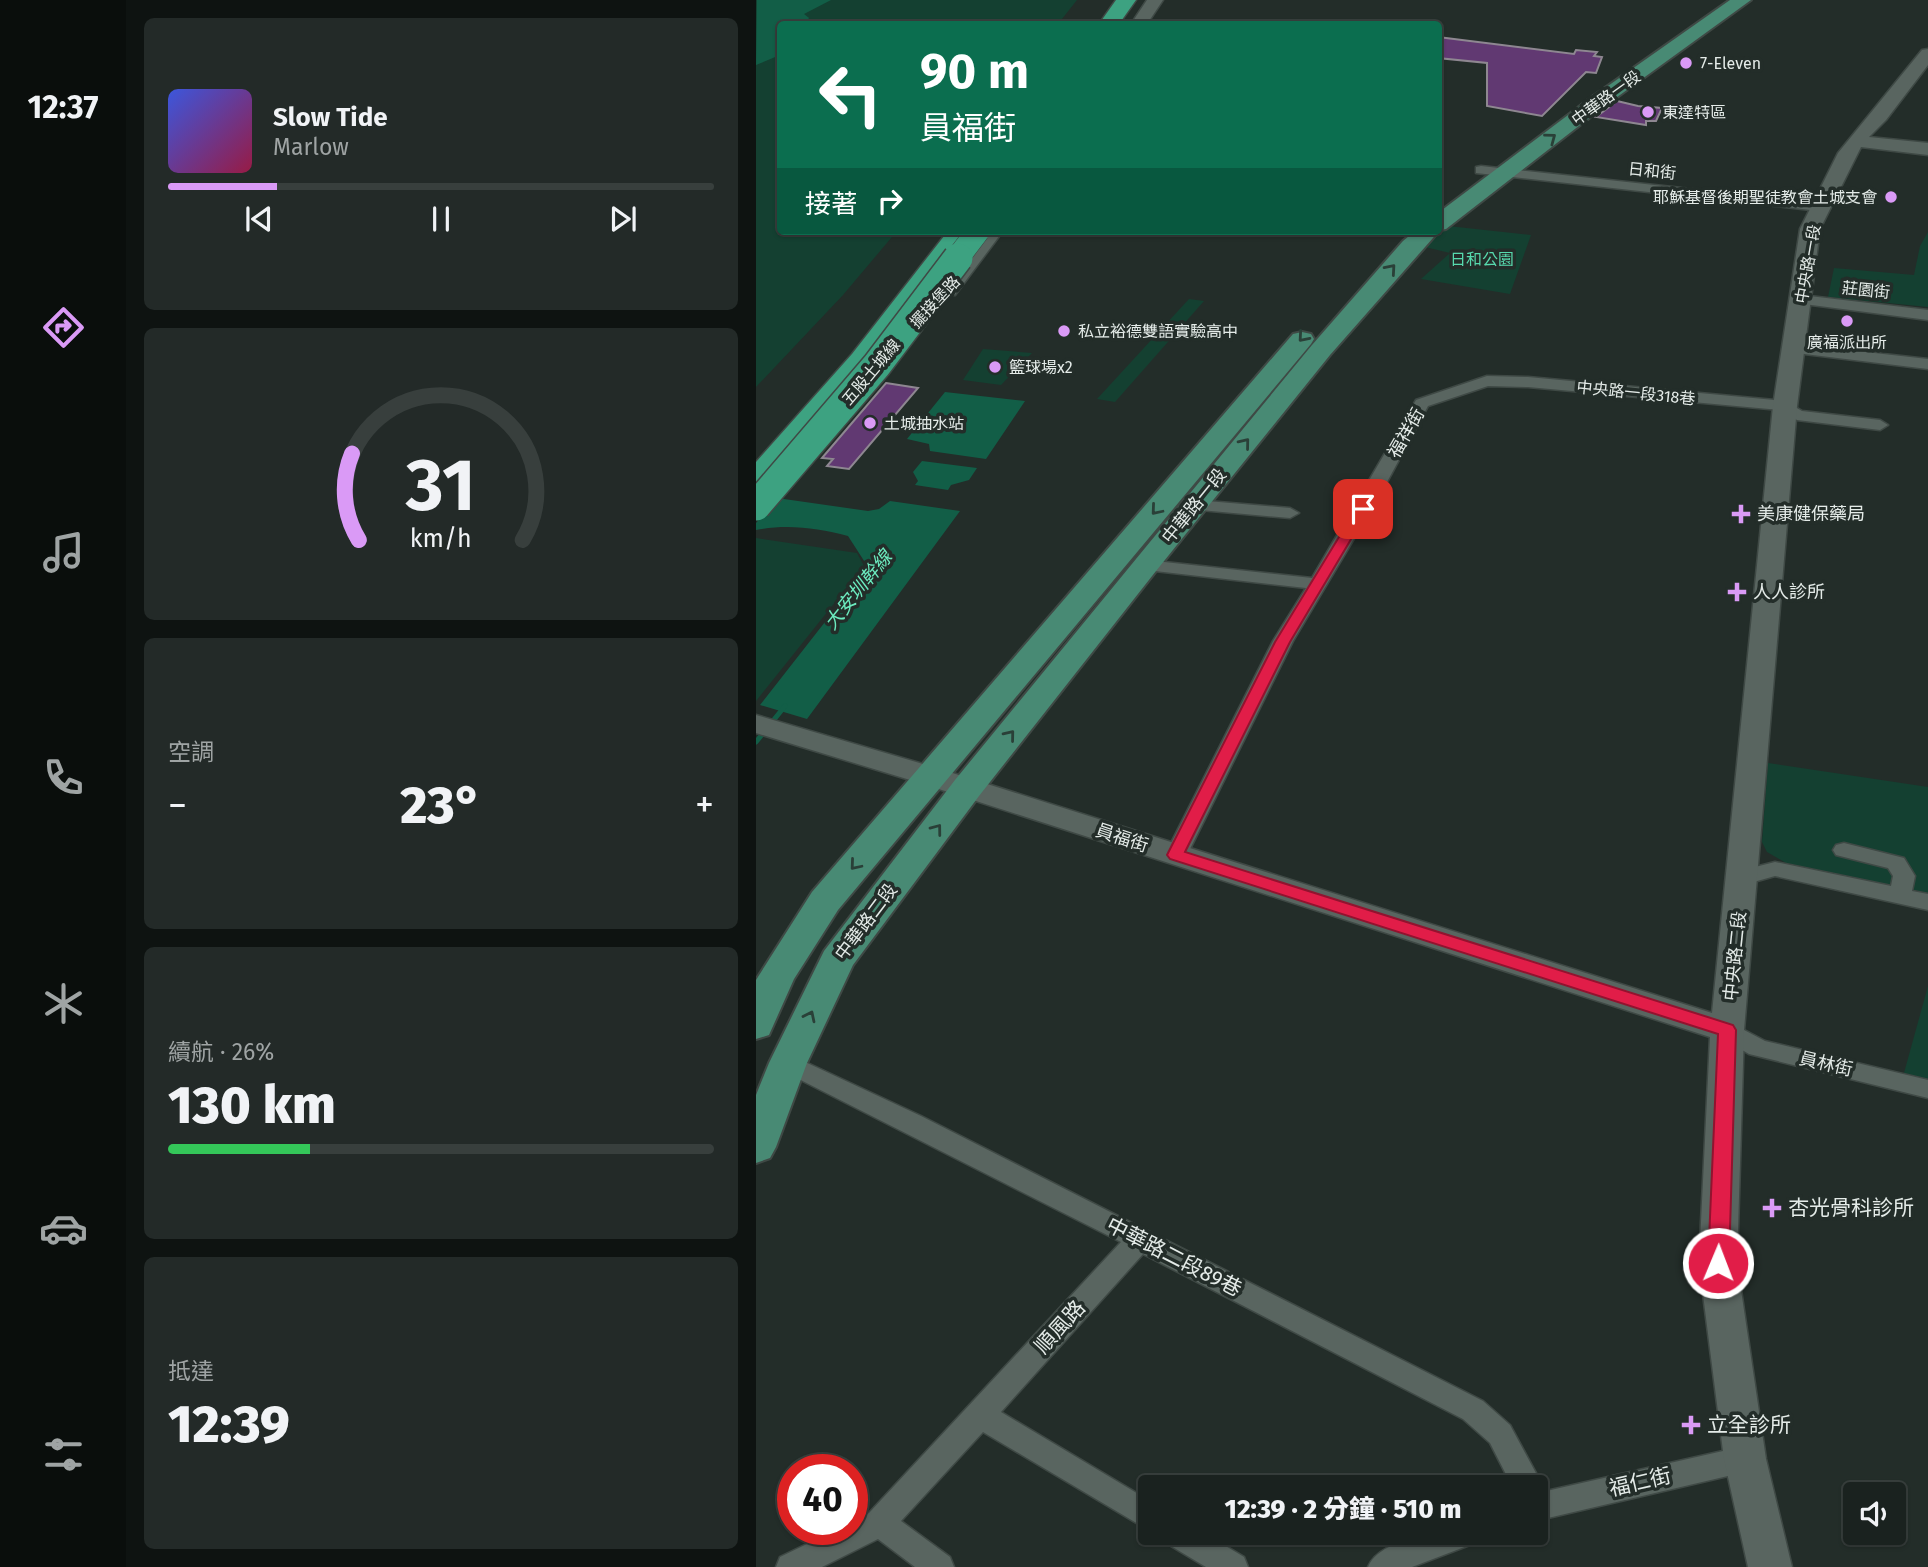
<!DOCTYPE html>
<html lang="zh-TW">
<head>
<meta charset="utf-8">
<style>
  body { margin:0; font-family:"Fira Sans","Noto Sans TC",sans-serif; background:#232a28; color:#f1f3f6; height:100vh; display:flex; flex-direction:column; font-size:26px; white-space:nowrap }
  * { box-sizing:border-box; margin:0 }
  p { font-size:23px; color:#9fa4a4 }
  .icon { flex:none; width:38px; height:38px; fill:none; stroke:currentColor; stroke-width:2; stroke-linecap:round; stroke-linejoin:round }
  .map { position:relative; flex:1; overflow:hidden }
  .sheet { display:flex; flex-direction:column; gap:18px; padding:18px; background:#0e1311; width:630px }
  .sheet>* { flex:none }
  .guide { position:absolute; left:21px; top:21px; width:665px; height:214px; border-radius:7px; box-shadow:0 2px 5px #0004,0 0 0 2px #383f3d; background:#0b6e4f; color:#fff; overflow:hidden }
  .fabs { position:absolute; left:1087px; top:1482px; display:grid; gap:14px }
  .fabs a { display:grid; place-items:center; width:63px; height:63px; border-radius:7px; background:#1a221f; box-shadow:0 2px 5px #0004,0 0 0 2px #383f3d; font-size:35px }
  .speed { position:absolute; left:21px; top:1454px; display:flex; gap:14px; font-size:35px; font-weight:700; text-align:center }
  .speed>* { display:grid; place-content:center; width:91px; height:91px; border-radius:50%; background:#1a221f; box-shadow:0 2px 5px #0004,0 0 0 2px #383f3d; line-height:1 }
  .speed .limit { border:10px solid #d22; background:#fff; color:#111 }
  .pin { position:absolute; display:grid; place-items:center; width:60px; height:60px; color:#fff; margin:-30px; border-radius:14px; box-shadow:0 4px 10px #0006 }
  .me { position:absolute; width:77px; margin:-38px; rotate:1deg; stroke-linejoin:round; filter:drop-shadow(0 0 5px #0008) }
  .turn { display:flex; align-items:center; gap:24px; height:147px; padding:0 28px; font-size:32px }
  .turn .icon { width:91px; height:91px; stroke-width:2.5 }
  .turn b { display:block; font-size:49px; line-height:60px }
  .then { display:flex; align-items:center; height:66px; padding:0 28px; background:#0003; gap:14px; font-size:26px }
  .big { font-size:52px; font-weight:800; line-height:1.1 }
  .sheet .widget { flex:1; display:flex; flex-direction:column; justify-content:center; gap:10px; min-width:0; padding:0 24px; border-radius:10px; background:#232a28 }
  .sheet .dial { align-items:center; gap:0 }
  .dial svg { height:182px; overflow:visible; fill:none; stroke:#383f3d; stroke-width:7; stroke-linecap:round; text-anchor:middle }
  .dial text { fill:#f1f3f6; stroke:none }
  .song { display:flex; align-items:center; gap:21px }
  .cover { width:84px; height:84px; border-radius:10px; background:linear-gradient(135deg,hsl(230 70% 55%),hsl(340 70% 35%)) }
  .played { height:7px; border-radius:4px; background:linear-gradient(90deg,#da9af6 20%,#383f3d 20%) }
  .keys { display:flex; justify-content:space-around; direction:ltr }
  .heat { display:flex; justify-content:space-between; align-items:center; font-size:38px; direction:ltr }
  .charge { height:10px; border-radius:5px; background:linear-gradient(90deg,#34c759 26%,#383f3d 0) }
  .trip { position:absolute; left:382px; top:1475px; width:410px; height:70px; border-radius:7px; background:#1a221f; box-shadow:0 2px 5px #0004,0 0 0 2px #383f3d; font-weight:800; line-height:70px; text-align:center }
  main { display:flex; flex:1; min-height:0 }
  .dock { display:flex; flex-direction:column; width:126px; justify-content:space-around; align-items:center; background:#0a0e0c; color:#9fa4a4 }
  .dock .icon { width:49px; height:49px }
  .dock .selected { color:#da9af6 }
  .dock b { font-size:32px; color:#f1f3f6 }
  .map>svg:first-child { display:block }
  .green { fill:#144031 }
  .water { fill:#125e47 }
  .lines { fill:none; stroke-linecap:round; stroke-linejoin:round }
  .stream { stroke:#125e47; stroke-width:5 }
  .building { fill:#613972; stroke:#8e8791; stroke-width:2 }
  .street-casing { stroke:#3f4945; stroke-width:3 }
  .secondary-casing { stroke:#3f4945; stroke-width:3 }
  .primary-casing { stroke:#3f4945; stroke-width:4 }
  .highway-casing { stroke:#3f4945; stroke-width:3 }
  .street { fill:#596560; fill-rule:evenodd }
  .secondary { fill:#596560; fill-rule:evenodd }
  .primary { fill:#488a74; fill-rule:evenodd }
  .highway { fill:#3da281; fill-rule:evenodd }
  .highway-bridge-far1-casing { stroke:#3f4945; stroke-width:24; stroke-linecap:butt }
  .highway-bridge-casing { stroke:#3f4945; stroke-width:32; stroke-linecap:butt }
  .highway-bridge-far1 { stroke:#3da281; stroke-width:23 }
  .highway-bridge { stroke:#3da281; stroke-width:29 }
  .oneway { stroke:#2a4038 }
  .route { fill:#e11d48; stroke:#92132f; stroke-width:2 }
  .poi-dot { fill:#da9af6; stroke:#232d29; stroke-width:2.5 }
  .labels { text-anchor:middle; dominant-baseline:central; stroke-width:7; stroke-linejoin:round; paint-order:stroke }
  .far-poi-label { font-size:16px; fill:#e4ebe8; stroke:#232d29; text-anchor:start }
  .far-street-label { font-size:16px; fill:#e4ebe8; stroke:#232d29 }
  .far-park-label { font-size:16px; fill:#57d9ad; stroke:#232d29 }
  .street-label { font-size:18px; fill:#e4ebe8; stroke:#232d29 }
  .poi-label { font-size:18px; fill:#e4ebe8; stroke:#232d29; text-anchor:start }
  .water-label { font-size:19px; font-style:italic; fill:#6cebbf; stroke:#232d29 }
  .near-poi-label { font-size:21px; fill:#e4ebe8; stroke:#232d29; text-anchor:start }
  .near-street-label { font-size:21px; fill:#e4ebe8; stroke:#232d29 }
</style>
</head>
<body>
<main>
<nav class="dock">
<b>12:37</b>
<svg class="icon selected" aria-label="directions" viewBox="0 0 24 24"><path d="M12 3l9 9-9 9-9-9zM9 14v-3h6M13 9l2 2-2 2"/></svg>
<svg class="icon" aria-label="music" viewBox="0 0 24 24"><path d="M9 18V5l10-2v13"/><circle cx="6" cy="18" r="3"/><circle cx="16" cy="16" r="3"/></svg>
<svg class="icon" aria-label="phone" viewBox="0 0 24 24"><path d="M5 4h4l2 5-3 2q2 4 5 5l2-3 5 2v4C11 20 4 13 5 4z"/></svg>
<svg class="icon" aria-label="climate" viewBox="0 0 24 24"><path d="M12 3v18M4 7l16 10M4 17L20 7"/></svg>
<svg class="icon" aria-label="car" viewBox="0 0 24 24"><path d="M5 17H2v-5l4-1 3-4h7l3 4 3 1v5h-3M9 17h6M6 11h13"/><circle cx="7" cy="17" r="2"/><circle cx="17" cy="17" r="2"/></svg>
<svg class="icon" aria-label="filters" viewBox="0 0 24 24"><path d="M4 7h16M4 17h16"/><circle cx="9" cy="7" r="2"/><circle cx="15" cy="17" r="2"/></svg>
</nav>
<section class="sheet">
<div class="widget">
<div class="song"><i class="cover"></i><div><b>Slow Tide</b><p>Marlow</p></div></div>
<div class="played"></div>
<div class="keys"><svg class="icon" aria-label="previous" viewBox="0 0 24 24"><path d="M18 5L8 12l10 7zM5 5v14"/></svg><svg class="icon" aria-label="pause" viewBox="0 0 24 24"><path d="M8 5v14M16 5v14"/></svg><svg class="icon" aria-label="next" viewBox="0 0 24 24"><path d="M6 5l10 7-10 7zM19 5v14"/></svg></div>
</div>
<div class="widget dial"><svg viewBox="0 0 100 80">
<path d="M14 69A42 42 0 1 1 86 69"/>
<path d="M14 69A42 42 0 0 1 11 31" stroke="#da9af6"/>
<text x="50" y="56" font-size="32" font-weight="700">31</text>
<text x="50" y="72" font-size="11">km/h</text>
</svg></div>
<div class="widget"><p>空調</p>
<div class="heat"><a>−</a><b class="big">23°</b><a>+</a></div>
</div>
<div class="widget"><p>續航 · 26%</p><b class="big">130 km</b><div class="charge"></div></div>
<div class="widget"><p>抵達</p><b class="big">12:39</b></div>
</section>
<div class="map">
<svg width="1172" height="1567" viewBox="0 0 1172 1567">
  <rect width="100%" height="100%" fill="#232d29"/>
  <g class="green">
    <polygon points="0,0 321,0 302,24 24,24 24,231 141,231 87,295 0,387"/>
    <polygon points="692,226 775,235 754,294 665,279 694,253 669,247"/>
    <polygon points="1172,232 1172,307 1072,297 1078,268 1158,275 1164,246"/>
    <polygon points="433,299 448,301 359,402 341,399"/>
    <polygon points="227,349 276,353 245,385 207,380"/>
    <polygon points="0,538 101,553 108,566 0,701"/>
    <polygon points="1012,763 1172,787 1172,893 1030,863 1011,852 1006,842"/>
    <polygon points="1172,986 1172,1079 1148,1073"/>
  </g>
  <g class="water">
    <polygon points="1,0 75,0 48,14 53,18 49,24 24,24 24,55 0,65"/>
    <polygon points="189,392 269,401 230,459 174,451 173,444 151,439"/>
    <polygon points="166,461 221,468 213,480 195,485 192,490 159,485 162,481 157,472"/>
    <path d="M21,498l91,13 11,-2 11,-8 70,10 -153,208 -47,-14 108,-138 -20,-31c-31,-8 -60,-12 -92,-6v-7z"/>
  </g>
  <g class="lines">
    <polyline class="stream" points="0,742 29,706"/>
  </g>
  <g class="building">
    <polygon points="682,37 818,54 820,50 841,52 838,56 846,57 840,73 830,72 786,116 731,106 731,63 682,58"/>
    <polygon points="861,101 882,106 906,108 900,121 890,121 890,125 840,117"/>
    <polygon points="130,383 162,388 93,469 71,466 77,459 66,458"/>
  </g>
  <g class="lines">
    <defs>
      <g id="street">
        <polygon points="725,166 1064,203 1071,207 1064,211 720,173 720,167"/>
        <polygon points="1045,295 1172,310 1172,320 1040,303 1037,300 1040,297"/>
        <polygon points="1038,344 1172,359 1172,369 1032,352 1030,349"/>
        <polygon points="731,376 772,377 1029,401 1046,411 1124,420 1132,425 1124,430 1041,420 1025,410 772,387 732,386 672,406 624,495 537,641 431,855 428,860 420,862 412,860 409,855 517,641 550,588 390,570 381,565 390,560 556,578 660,400"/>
        <polygon points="439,500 534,508 543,513 534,518 433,509 430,505 433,501"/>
        <polygon points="1088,843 1148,858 1159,876 1156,891 1172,894 1172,910 1019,876 987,885 979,882 976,877 979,872 1019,862 1135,886 1137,876 1132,868 1080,855 1077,850 1080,845"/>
        <polygon points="971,1021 1009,1041 1172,1080 1172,1098 993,1054 962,1036 959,1030 962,1024"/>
        <polygon points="32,1054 165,1116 727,1401 754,1425 788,1488 786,1492 989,1446 999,1450 1004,1459 999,1468 989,1472 779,1521 779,1488 757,1488 734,1443 707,1419 387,1254 245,1412 394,1501 394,1531 227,1432 145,1521 194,1557 198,1567 159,1567 122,1539 66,1567 20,1567 24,1557 80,1530 96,1530 96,1522 113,1513 365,1242 23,1069 20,1063 23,1057"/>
        <polygon points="406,1533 448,1533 488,1557 492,1567 450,1567 410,1543"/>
        <path d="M671,1533h52l-4,10 -63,24h-44c9,-21 38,-26 59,-34z"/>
      </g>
      <g id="secondary">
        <polygon points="391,0 407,0 391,24 375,24"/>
        <polygon points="1172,49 1172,65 1130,120 1113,137 1172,143 1172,155 1105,147 1064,229 1041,406 988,1030 981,1263 1010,1459 1036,1567 992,1567 968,1459 943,1263 954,1037 164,783 0,733 0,715 184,769 956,1013 1017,406 1044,229 1082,153 1166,50"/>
        <polygon points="227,231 247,231 199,295 185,295 181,291"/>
      </g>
      <g id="primary">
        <polygon points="974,0 995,0 846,108 690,229 684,230 574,355 400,571 223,796 97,965 51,1063 20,1147 14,1158 0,1163 0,1095 13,1063 68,951 199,780 380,559 556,345 647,241 659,231 682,231 682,213 832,100"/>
        <polygon points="546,332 555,334 558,339 555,344 82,910 38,979 13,1035 0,1039 0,980 56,892 537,334"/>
      </g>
      <g id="highway">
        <polygon points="360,0 380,0 363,24 343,24"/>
        <polygon points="192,231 217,231 116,366 11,486 0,489 0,462 96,354"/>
      </g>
    </defs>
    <use href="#street" class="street-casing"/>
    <use href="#secondary" class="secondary-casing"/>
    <use href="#primary" class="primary-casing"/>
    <use href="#highway" class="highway-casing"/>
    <use href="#street" class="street"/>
    <use href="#secondary" class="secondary"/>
    <use href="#primary" class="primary"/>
    <use href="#highway" class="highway"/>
    <defs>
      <polyline id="highway-bridge-far1" points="200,260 222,231"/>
      <polyline id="highway-bridge" points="0,506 121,365 202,258"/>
    </defs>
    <use href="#highway-bridge-far1" class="highway-bridge-far1-casing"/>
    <use href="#highway-bridge" class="highway-bridge-casing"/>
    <use href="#highway-bridge-far1" class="highway-bridge-far1"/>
    <use href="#highway-bridge" class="highway-bridge"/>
  </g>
  <defs><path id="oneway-chevron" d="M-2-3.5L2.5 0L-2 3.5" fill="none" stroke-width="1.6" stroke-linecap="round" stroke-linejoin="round" transform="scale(1.75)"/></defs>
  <g class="oneway">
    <use href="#oneway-chevron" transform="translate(795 138) rotate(-37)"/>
    <use href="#oneway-chevron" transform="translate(635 269) rotate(-49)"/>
    <use href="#oneway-chevron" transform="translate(547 337) rotate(131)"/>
    <use href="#oneway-chevron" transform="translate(489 443) rotate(-51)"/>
    <use href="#oneway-chevron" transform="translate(400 510) rotate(130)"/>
    <use href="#oneway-chevron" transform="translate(254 735) rotate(-51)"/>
    <use href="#oneway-chevron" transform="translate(181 829) rotate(-53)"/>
    <use href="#oneway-chevron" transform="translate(99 865) rotate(130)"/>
    <use href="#oneway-chevron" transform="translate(54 1016) rotate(-64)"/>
  </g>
  <polygon class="route" points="607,505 613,509 534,642 429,852 977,1025 980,1030 973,1263 970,1269 962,1272 955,1269 952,1263 962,1034 414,859 411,855 519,642 600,509"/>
  <g class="poi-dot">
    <circle cx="930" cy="63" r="7"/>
    <circle cx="892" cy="112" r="7"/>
    <circle cx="1135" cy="197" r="7"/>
    <circle cx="1091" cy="321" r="7"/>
    <circle cx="308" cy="331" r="7"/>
    <circle cx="239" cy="367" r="7"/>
    <circle cx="114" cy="423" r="7"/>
    <path d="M981.5 503.5h7v7h7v7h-7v7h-7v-7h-7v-7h7z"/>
    <path d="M977.5 581.5h7v7h7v7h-7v7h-7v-7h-7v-7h7z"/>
    <path d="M1012.5 1197.5h7v7h7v7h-7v7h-7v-7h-7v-7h7z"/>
    <path d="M931.5 1414.5h7v7h7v7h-7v7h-7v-7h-7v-7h7z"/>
  </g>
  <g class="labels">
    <g class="far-poi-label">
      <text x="944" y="63">7-Eleven</text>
      <text x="906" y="112">東達特區</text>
      <text x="1121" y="197" text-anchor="end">耶穌基督後期聖徒教會土城支會</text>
      <text x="322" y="331">私立裕德雙語實驗高中</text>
      <text x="1091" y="342" text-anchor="middle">廣福派出所</text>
      <text x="253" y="367">籃球場x2</text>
      <text x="128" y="423">土城抽水站</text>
    </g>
    <g class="far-street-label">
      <text transform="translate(850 98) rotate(-36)">中華路一段</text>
      <text transform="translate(896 171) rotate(6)">日和街</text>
      <text transform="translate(1052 264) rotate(-80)">中央路一段</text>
      <text transform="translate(1110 290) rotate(6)">莊園街</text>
      <text transform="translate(179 302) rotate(-47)">擺接堡路</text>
      <text transform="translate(115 372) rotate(-50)">五股土城線</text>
      <text transform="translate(880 393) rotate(6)">中央路一段318巷</text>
    </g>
    <g class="far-park-label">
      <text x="726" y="259">日和公園</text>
    </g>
    <g class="street-label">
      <text transform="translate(650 433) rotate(-60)">福祥街</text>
      <text transform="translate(438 506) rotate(-51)">中華路一段</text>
      <text transform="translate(366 838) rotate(18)">員福街</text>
      <text transform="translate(110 922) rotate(-53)">中華路二段</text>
      <text transform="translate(979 956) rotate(-84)">中央路二段</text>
      <text transform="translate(1070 1064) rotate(13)">員林街</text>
    </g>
    <g class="poi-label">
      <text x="1001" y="514">美康健保藥局</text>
      <text x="997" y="592">人人診所</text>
    </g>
    <g class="water-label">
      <text transform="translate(102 590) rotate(-51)">大安圳幹線</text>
    </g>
    <g class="near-poi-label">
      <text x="1032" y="1208">杏光骨科診所</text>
      <text x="951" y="1425">立全診所</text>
    </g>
    <g class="near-street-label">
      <text transform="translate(418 1257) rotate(27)">中華路二段89巷</text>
      <text transform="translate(304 1327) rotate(-48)">順風路</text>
      <text transform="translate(884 1482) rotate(-13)">福仁街</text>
    </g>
  </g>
</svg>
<div class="fabs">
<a><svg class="icon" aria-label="sound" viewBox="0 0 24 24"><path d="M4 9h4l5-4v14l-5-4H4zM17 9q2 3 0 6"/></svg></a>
</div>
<div class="speed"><div class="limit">40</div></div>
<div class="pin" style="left:607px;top:509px;background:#d93025"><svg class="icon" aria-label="arrive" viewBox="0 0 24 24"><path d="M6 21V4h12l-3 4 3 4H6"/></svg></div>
<svg class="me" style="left:962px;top:1263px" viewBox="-20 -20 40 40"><circle r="17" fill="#e11d48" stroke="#fff" stroke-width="3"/><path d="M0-11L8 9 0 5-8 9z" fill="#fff"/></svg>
<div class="trip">12:39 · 2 分鐘 · 510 m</div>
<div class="guide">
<div class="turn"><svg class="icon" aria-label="left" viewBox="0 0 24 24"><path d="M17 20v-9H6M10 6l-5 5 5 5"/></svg><div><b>90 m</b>員福街</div></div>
<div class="then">接著<svg class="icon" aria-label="right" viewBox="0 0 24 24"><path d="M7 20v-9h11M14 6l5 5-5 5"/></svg></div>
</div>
</div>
</main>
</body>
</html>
